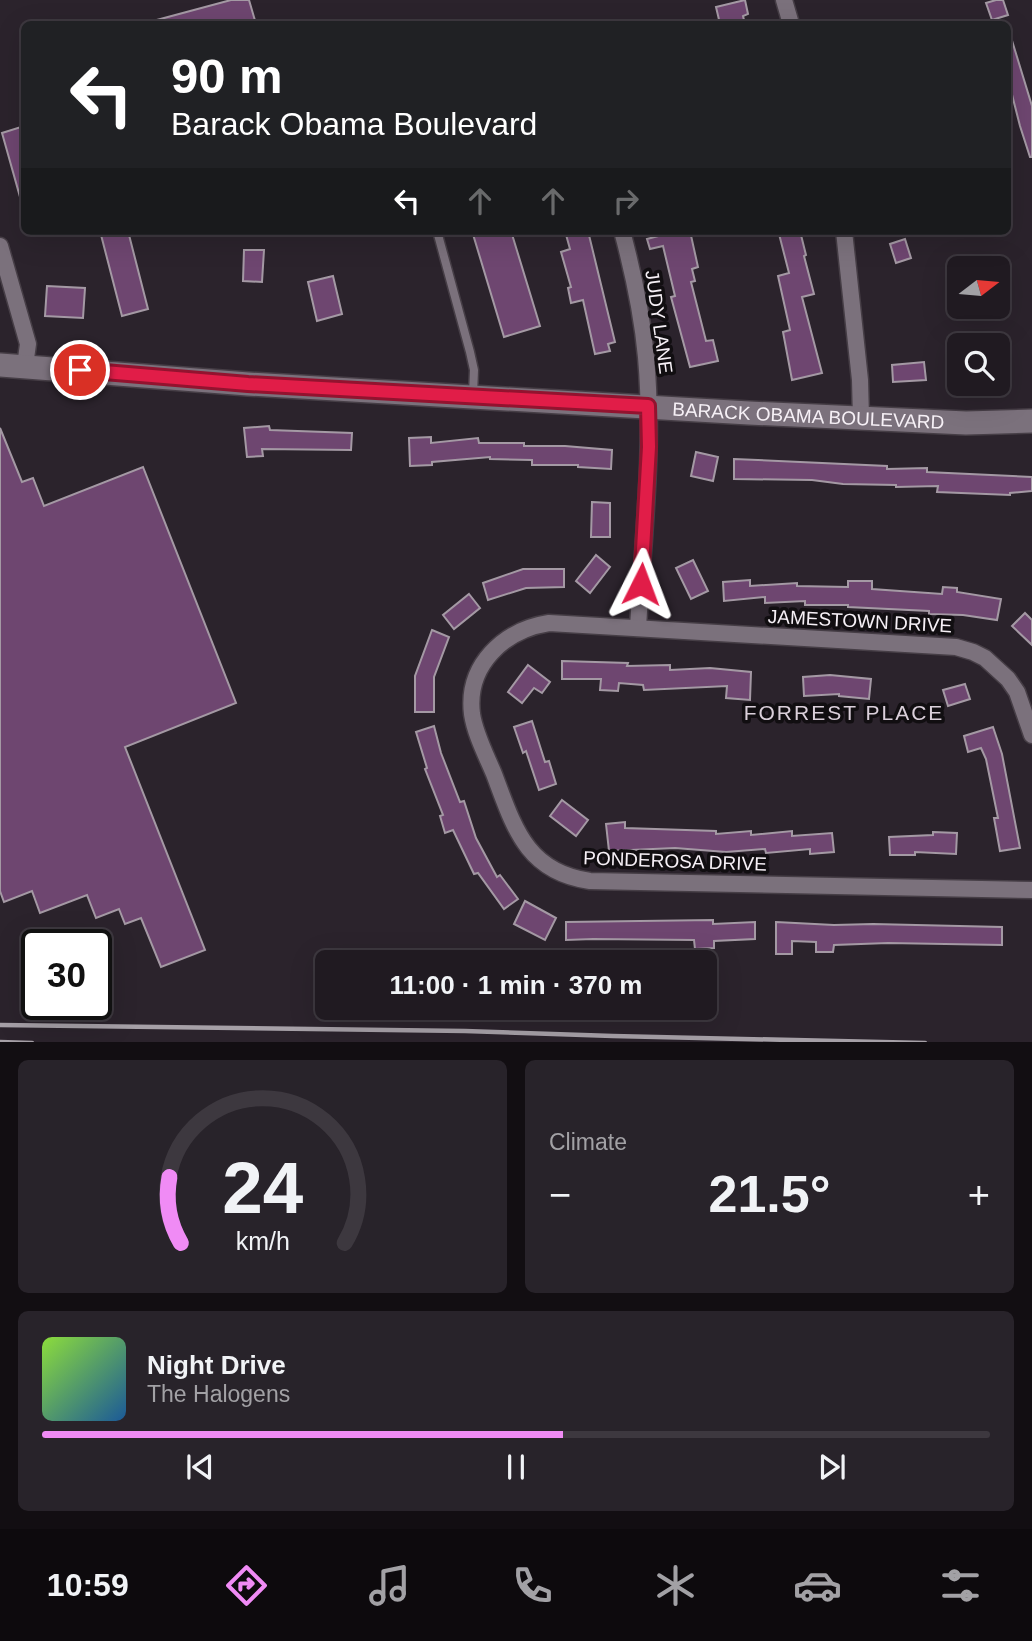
<!DOCTYPE html>
<html lang="en">
<head>
<meta charset="utf-8">
<style>
  body { margin:0; font-family:Helvetica,sans-serif; background:#28232a; color:#f1f3f6; height:100vh; display:flex; flex-direction:column; font-size:26px; white-space:nowrap }
  * { box-sizing:border-box; margin:0 }
  p { font-size:23px; color:#a2a1a5 }
  .icon { flex:none; width:38px; height:38px; fill:none; stroke:currentColor; stroke-width:2; stroke-linecap:round; stroke-linejoin:round }
  .map { position:relative; height:1042px; overflow:hidden }
  .side { display:flex; flex-direction:column; gap:18px; padding:18px; background:#120e12; flex:1 }
  .side>* { flex:none }
  .banner { position:absolute; left:21px; top:21px; width:990px; height:214px; border-radius:10px; box-shadow:0 7px 28px #0002,0 0 0 2px #3d383f; background:#202124; color:#fff; overflow:hidden }
  .needle { width:46px; rotate:74deg }
  .buttons { position:absolute; left:947px; top:256px; display:grid; gap:14px }
  .buttons a { display:grid; place-items:center; width:63px; height:63px; border-radius:10px; background:#201a21; box-shadow:0 7px 28px #0002,0 0 0 2px #3d383f; font-size:35px }
  .speed { position:absolute; left:21px; top:929px; display:flex; gap:14px; font-size:35px; font-weight:700; text-align:center }
  .speed>* { display:grid; place-content:center; width:91px; height:91px; border-radius:50%; background:#201a21; box-shadow:0 7px 28px #0002,0 0 0 2px #3d383f; line-height:1 }
  .speed .limit { border:4px solid #111; border-radius:10px; background:#fff; color:#111 }
  .pin { position:absolute; display:grid; place-items:center; width:60px; height:60px; color:#fff; margin:-30px; border:4px solid #fff; border-radius:50%; box-shadow:0 2px 7px #0007 }
  .me { position:absolute; width:77px; margin:-38px; rotate:3deg; stroke-linejoin:round; filter:drop-shadow(0 0 5px #0008) }
  .turn { display:flex; align-items:center; gap:24px; height:147px; padding:0 35px; font-size:32px }
  .turn .icon { width:91px; height:91px; stroke-width:2.5 }
  .turn b { display:block; font-size:49px; line-height:60px }
  .lanes { display:flex; align-items:center; height:66px; padding:0 35px; background:#0003; justify-content:center; gap:35px; direction:ltr }
  .lanes .off { opacity:.35 }
  .big { font-size:52px; font-weight:700; line-height:1.1 }
  .side .tile { flex:1; display:flex; flex-direction:column; justify-content:center; gap:10px; min-width:0; padding:0 24px; border-radius:10px; background:#28232a }
  .side .dial { align-items:center; gap:0 }
  .dial svg { height:182px; overflow:visible; fill:none; stroke:#3d383f; stroke-width:7; stroke-linecap:round; text-anchor:middle }
  .dial text { fill:#f1f3f6; stroke:none }
  .song { display:flex; align-items:center; gap:21px }
  .cover { width:84px; height:84px; border-radius:10px; background:linear-gradient(135deg,hsl(90 70% 55%),hsl(210 70% 35%)) }
  .played { height:7px; border-radius:4px; background:linear-gradient(90deg,#f08bf5 55%,#3d383f 55%) }
  .keys { display:flex; justify-content:space-around; direction:ltr }
  .heat { display:flex; justify-content:space-between; align-items:center; font-size:38px; direction:ltr }
  .side .tiles { flex:1; display:grid; gap:18px; grid-template-columns:1fr 1fr }
  .tile:last-child { grid-column:span 2 }
  .trip { position:absolute; left:315px; top:950px; width:402px; height:70px; border-radius:10px; background:#201a21; box-shadow:0 7px 28px #0002,0 0 0 2px #3d383f; font-weight:700; line-height:70px; text-align:center }
  .tab-bar { display:flex; height:112px; justify-content:space-around; align-items:center; background:#0d0a0d; color:#a2a1a5 }
  .tab-bar .icon { width:49px; height:49px }
  .tab-bar .active { color:#f08bf5 }
  .tab-bar b { font-size:32px; color:#f1f3f6 }
  .map>svg:first-child { display:block }
  .building { fill:#6e4670; stroke:#a499a4; stroke-width:2 }
  .lines { fill:none; stroke-linecap:round; stroke-linejoin:round }
  .lane-casing { stroke:#463e46; stroke-width:11 }
  .street-casing { stroke:#463e46; stroke-width:19 }
  .secondary-casing { stroke:#463e46; stroke-width:26 }
  .lane { stroke:#7b717c; stroke-width:8 }
  .street { stroke:#7b717c; stroke-width:16 }
  .secondary { stroke:#7b717c; stroke-width:23 }
  .rail { stroke:#a6a0a7; stroke-width:4.5 }
  .route-casing { stroke:#92132f; stroke-width:18 }
  .route { stroke:#e11d48; stroke-width:12 }
  .labels { text-anchor:middle; dominant-baseline:central; stroke-width:7; stroke-linejoin:round; paint-order:stroke }
  .street-label { font-size:19px; fill:#f6f0f6; stroke:#110e11 }
  .neighbourhood-label { font-size:21px; letter-spacing:2px; fill:#dacfda; stroke:#110e11 }
</style>
</head>
<body>
<div class="map">
<svg width="1032" height="1043" viewBox="0 0 1032 1043">
  <rect width="100%" height="100%" fill="#2b232c"/>
  <g class="building">
    <polygon points="231,0 249,0 256,24 154,24 153,21"/>
    <polygon points="745,0 748,14 743,16 745,24 720,24 716,7"/>
    <polygon points="996,0 1003,0 1008,15 992,20 986,3"/>
    <polygon points="1010,34 1032,106 1032,157 1030,157 1020,126 1008,79 1008,35"/>
    <polygon points="24,126 24,203 22,204 2,133"/>
    <polygon points="100,231 128,231 148,309 122,316"/>
    <polygon points="472,231 511,231 540,326 504,337"/>
    <polygon points="565,231 588,231 615,342 608,344 610,351 595,354 583,300 571,303 568,288 571,287 561,252 570,249"/>
    <polygon points="660,231 690,231 698,267 692,269 695,281 691,282 706,341 713,340 718,361 690,367 671,297 675,296 663,246 650,249 647,239 662,235"/>
    <polygon points="790,231 800,231 806,255 804,256 814,294 802,297 822,373 792,380 783,332 790,330 778,276 789,273 779,234"/>
    <polygon points="905,239 911,258 896,263 890,244"/>
    <polygon points="244,250 264,250 262,282 243,281"/>
    <polygon points="333,276 342,314 317,321 308,282"/>
    <polygon points="47,286 85,288 83,318 45,316"/>
    <polygon points="924,362 926,380 893,382 892,365"/>
    <polygon points="269,426 270,430 352,433 351,450 262,449 263,456 247,457 244,428"/>
    <polygon points="0,428 22,482 33,478 44,506 143,467 236,703 125,747 205,950 161,967 141,918 125,924 119,909 96,918 87,895 40,913 32,891 4,902 0,891"/>
    <polygon points="431,437 431,443 478,438 479,443 524,443 524,446 565,446 612,450 611,469 578,467 578,465 532,465 532,460 490,459 490,457 432,462 432,465 410,466 409,438"/>
    <polygon points="696,452 718,457 713,481 691,476"/>
    <polygon points="734,459 887,466 887,469 927,468 927,472 1032,477 1032,491 1010,493 1010,495 937,492 938,486 896,487 896,485 843,484 812,480 734,479"/>
    <polygon points="592,502 610,503 610,537 591,537"/>
    <polygon points="596,555 610,567 590,593 576,581"/>
    <polygon points="693,560 708,591 691,599 676,568"/>
    <polygon points="523,569 564,569 564,587 526,588 488,600 483,583"/>
    <polygon points="750,580 750,586 797,583 797,586 848,587 848,581 872,581 872,589 942,594 943,587 957,588 957,592 1001,599 997,620 963,615 929,614 929,611 848,607 848,605 805,605 805,601 765,603 765,597 724,601 723,582"/>
    <polygon points="469,594 480,608 454,629 443,615"/>
    <polygon points="1025,613 1032,620 1032,645 1012,626"/>
    <polygon points="432,630 449,637 434,677 434,712 415,712 415,676"/>
    <polygon points="562,661 628,663 627,666 670,665 670,670 710,668 751,672 750,700 726,698 727,686 644,690 643,685 619,683 618,691 600,690 601,679 562,679"/>
    <polygon points="528,665 550,682 542,693 534,688 522,703 508,692"/>
    <polygon points="830,675 871,679 869,699 839,696 839,694 804,696 803,677"/>
    <polygon points="965,684 970,699 948,706 943,690"/>
    <polygon points="532,721 545,762 549,761 556,784 539,790 526,751 523,753 514,727"/>
    <polygon points="434,726 441,753 460,802 464,801 476,838 497,877 500,875 518,899 504,909 478,873 474,874 453,830 445,833 440,816 443,815 425,769 427,768 416,732"/>
    <polygon points="993,727 1002,754 1020,848 1000,851 994,818 998,818 986,759 981,748 968,752 964,736"/>
    <polygon points="562,800 588,820 576,836 550,816"/>
    <polygon points="625,822 625,828 716,831 716,834 751,831 751,835 792,831 792,836 832,833 834,852 810,854 810,849 766,853 765,849 726,852 675,848 609,851 606,824"/>
    <polygon points="933,832 957,833 956,854 915,852 915,855 890,855 889,837 933,835"/>
    <polygon points="525,901 556,918 545,940 514,924"/>
    <polygon points="713,920 713,924 755,922 755,939 714,941 714,948 695,949 694,940 593,939 566,940 566,922"/>
    <polygon points="776,922 834,925 873,924 1002,927 1002,945 888,943 834,945 833,952 816,952 816,942 792,941 792,954 776,954"/>
  </g>
  <g class="lines">
    <defs>
      <polyline id="lane" points="437,231 470,352 474,370 473,395"/>
      <g id="street">
        <polyline points="784,0 791,24"/>
        <path d="M622,231c11,41 20,83 24,126 8,90 -3,181 -8,271"/>
        <polyline points="844,231 860,380 861,418"/>
        <polyline points="0,246 28,344 25,366"/>
        <path d="M1032,735l-15,-43 -9,-13 -23,-21 -12,-6 -17,-5 -407,-24c-45,7 -83,42 -77,91 3,20 14,41 22,60 20,53 32,98 96,107l442,9"/>
      </g>
      <g id="secondary">
        <path id="s1" d="M0,365l248,19 501,29 217,10 66,-2"/>
      </g>
    </defs>
    <use href="#lane" class="lane-casing"/>
    <use href="#street" class="street-casing"/>
    <use href="#secondary" class="secondary-casing"/>
    <use href="#lane" class="lane"/>
    <use href="#street" class="street"/>
    <use href="#secondary" class="secondary"/>
    <g class="rail">
      <polyline points="0,1025 465,1031 613,1036 925,1043"/>
      <polyline points="0,1042 32,1043"/>
    </g>
  </g>
  <g class="lines">
    <defs>
      <polyline id="route" points="80,370 248,384 648,406 649,447 641,584"/>
    </defs>
    <use href="#route" class="route-casing"/>
    <use href="#route" class="route"/>
  </g>
  <g class="labels">
    <g class="street-label">
      <text transform="translate(659 322) rotate(82)">JUDY LANE</text>
      <text stroke="none"><textPath href="#s1" startOffset="810">BARACK OBAMA BOULEVARD</textPath></text>
      <text transform="translate(860 621) rotate(3)">JAMESTOWN DRIVE</text>
      <text transform="translate(675 861) rotate(2)">PONDEROSA DRIVE</text>
    </g>
    <g class="neighbourhood-label">
      <text x="844" y="712">FORREST PLACE</text>
    </g>
  </g>
</svg>
<div class="buttons">
<a><svg class="needle" viewBox="-14 -14 28 28"><path d="M0-13l5 13h-10z" fill="#e53935"/><path d="M0 13l5-13h-10z" fill="#a2a1a5"/></svg></a>
<a><svg class="icon" aria-label="search" viewBox="0 0 24 24"><circle cx="10" cy="10" r="6"/><path d="M15 15l6 6"/></svg></a>
</div>
<div class="speed"><div class="limit">30</div></div>
<div class="pin" style="left:80px;top:370px;background:#d93025"><svg class="icon" aria-label="arrive" viewBox="0 0 24 24"><path d="M6 21V4h12l-3 4 3 4H6"/></svg></div>
<svg class="me" style="left:641px;top:584px" viewBox="-20 -20 40 40"><path d="M0-17L14 15 0 8-14 15z" fill="#e11d48" stroke="#fff" stroke-width="4"/></svg>
<div class="trip">11:00 · 1 min · 370 m</div>
<div class="banner">
<div class="turn"><svg class="icon" aria-label="left" viewBox="0 0 24 24"><path d="M17 20v-9H6M10 6l-5 5 5 5"/></svg><div><b>90 m</b>Barack Obama Boulevard</div></div>
<div class="lanes"><svg class="icon" aria-label="left" viewBox="0 0 24 24"><path d="M17 20v-9H6M10 6l-5 5 5 5"/></svg><svg class="icon off" aria-label="ahead" viewBox="0 0 24 24"><path d="M12 20V5M6 11l6-6 6 6"/></svg><svg class="icon off" aria-label="ahead" viewBox="0 0 24 24"><path d="M12 20V5M6 11l6-6 6 6"/></svg><svg class="icon off" aria-label="right" viewBox="0 0 24 24"><path d="M7 20v-9h11M14 6l5 5-5 5"/></svg></div>
</div>
</div>
<section class="side">
<div class="tiles">
<div class="tile dial"><svg viewBox="0 0 100 80">
<path d="M14 69A42 42 0 1 1 86 69"/>
<path d="M14 69A42 42 0 0 1 9 40" stroke="#f08bf5"/>
<text x="50" y="56" font-size="32" font-weight="700">24</text>
<text x="50" y="72" font-size="11">km/h</text>
</svg></div>
<div class="tile"><p>Climate</p>
<div class="heat"><a>−</a><b class="big">21.5°</b><a>+</a></div>
</div>
<div class="tile">
<div class="song"><i class="cover"></i><div><b>Night Drive</b><p>The Halogens</p></div></div>
<div class="played"></div>
<div class="keys"><svg class="icon" aria-label="previous" viewBox="0 0 24 24"><path d="M18 5L8 12l10 7zM5 5v14"/></svg><svg class="icon" aria-label="pause" viewBox="0 0 24 24"><path d="M8 5v14M16 5v14"/></svg><svg class="icon" aria-label="next" viewBox="0 0 24 24"><path d="M6 5l10 7-10 7zM19 5v14"/></svg></div>
</div>
</div>
</section>
<nav class="tab-bar">
<b>10:59</b>
<svg class="icon active" aria-label="directions" viewBox="0 0 24 24"><path d="M12 3l9 9-9 9-9-9zM9 14v-3h6M13 9l2 2-2 2"/></svg>
<svg class="icon" aria-label="music" viewBox="0 0 24 24"><path d="M9 18V5l10-2v13"/><circle cx="6" cy="18" r="3"/><circle cx="16" cy="16" r="3"/></svg>
<svg class="icon" aria-label="phone" viewBox="0 0 24 24"><path d="M5 4h4l2 5-3 2q2 4 5 5l2-3 5 2v4C11 20 4 13 5 4z"/></svg>
<svg class="icon" aria-label="climate" viewBox="0 0 24 24"><path d="M12 3v18M4 7l16 10M4 17L20 7"/></svg>
<svg class="icon" aria-label="car" viewBox="0 0 24 24"><path d="M5 17H2v-5l4-1 3-4h7l3 4 3 1v5h-3M9 17h6M6 11h13"/><circle cx="7" cy="17" r="2"/><circle cx="17" cy="17" r="2"/></svg>
<svg class="icon" aria-label="filters" viewBox="0 0 24 24"><path d="M4 7h16M4 17h16"/><circle cx="9" cy="7" r="2"/><circle cx="15" cy="17" r="2"/></svg>
</nav>
</body>
</html>
